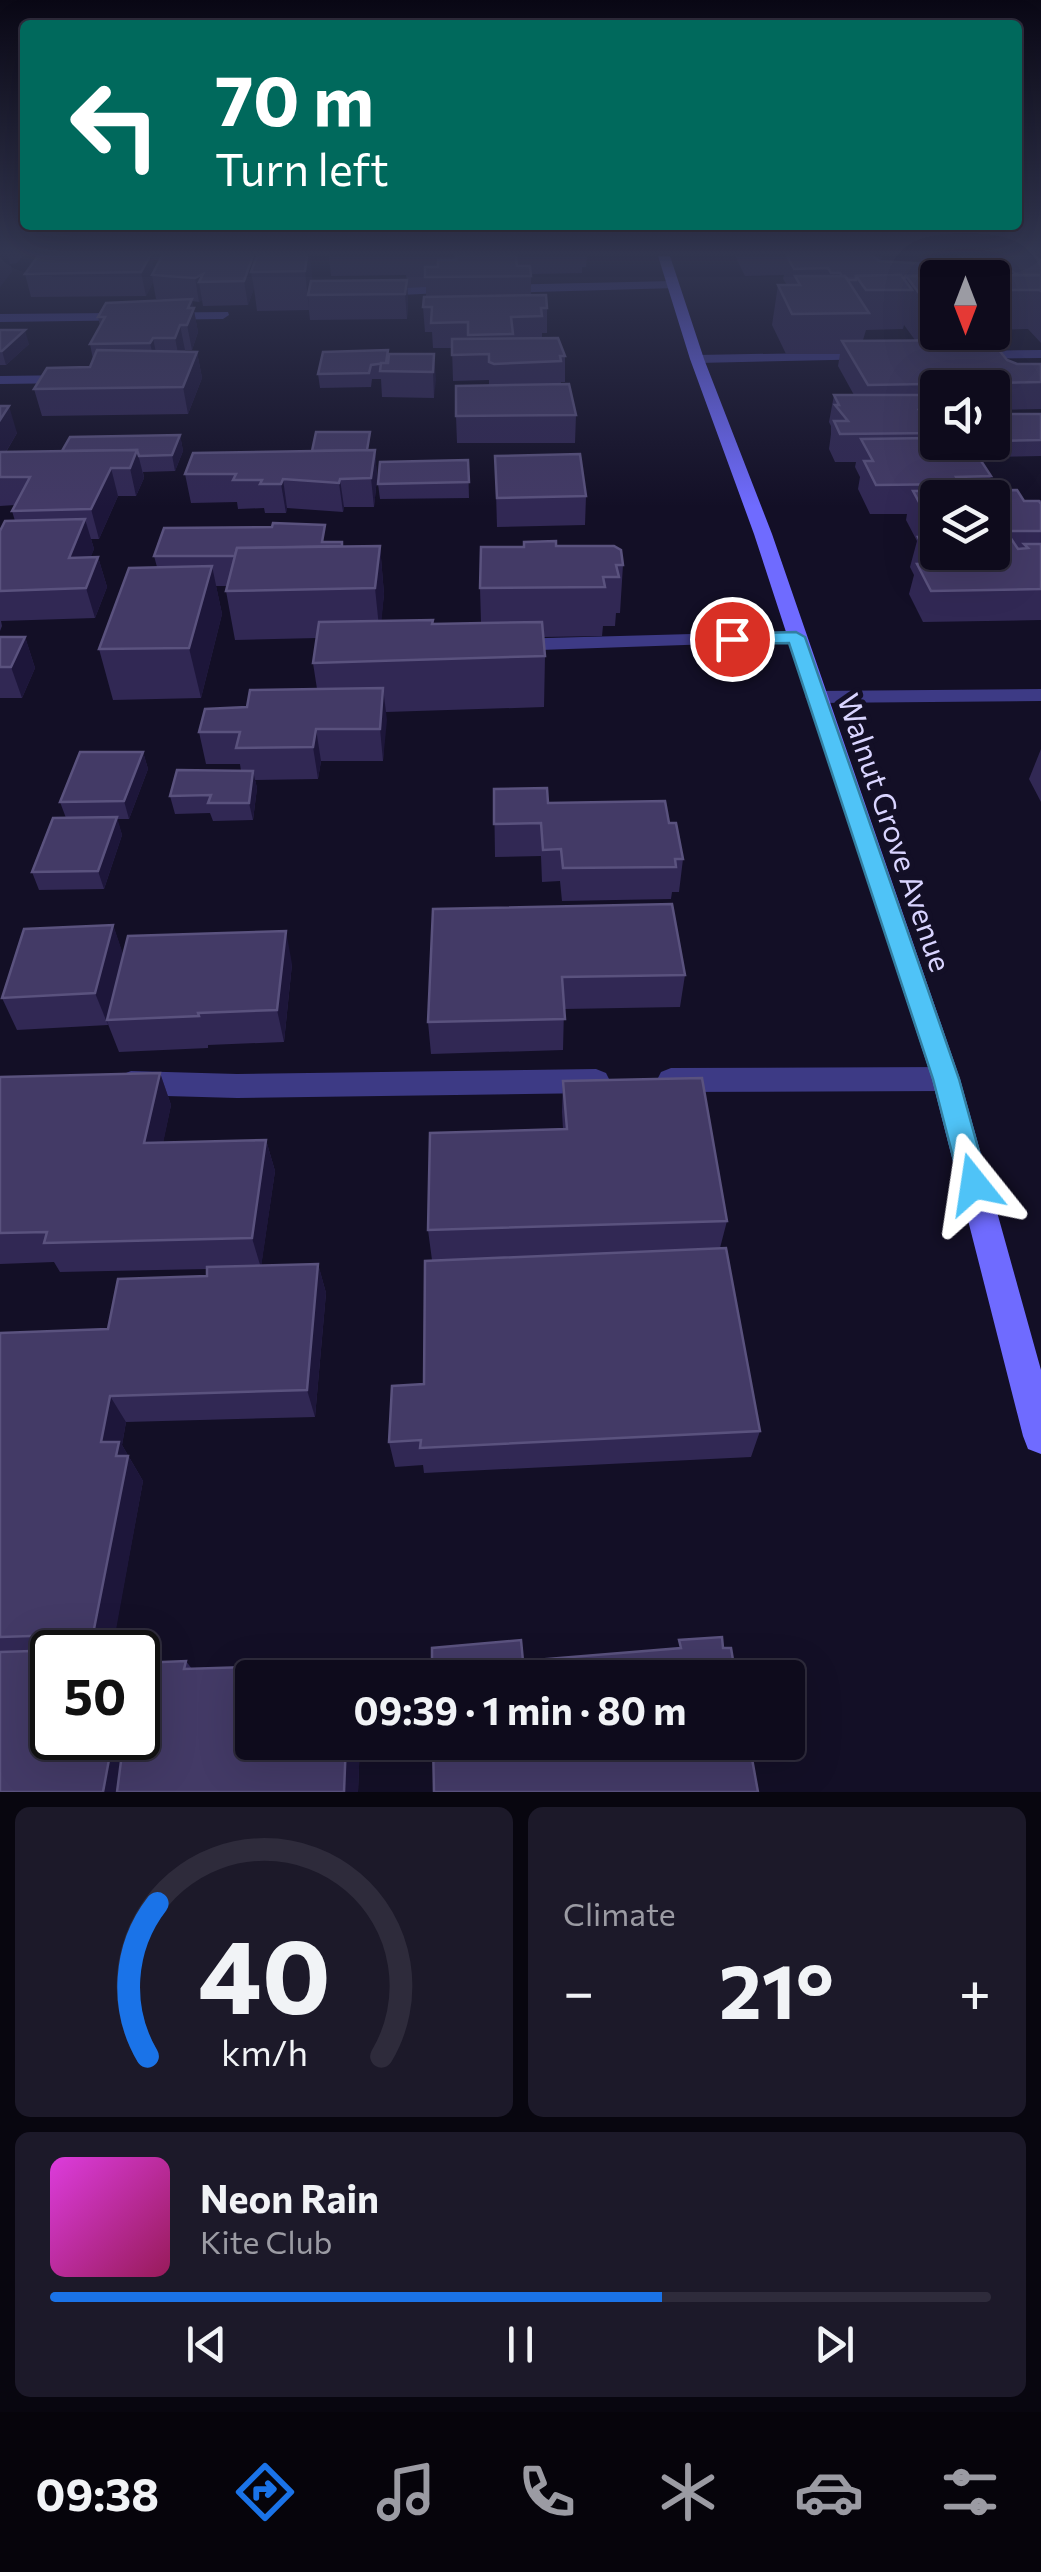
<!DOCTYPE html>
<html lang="en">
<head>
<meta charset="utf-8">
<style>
  body { margin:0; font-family:Commissioner,sans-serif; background:#1c1929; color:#f1f3f6; height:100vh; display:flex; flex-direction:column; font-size:38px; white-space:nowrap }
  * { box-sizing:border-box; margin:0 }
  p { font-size:32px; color:#9b9ba3 }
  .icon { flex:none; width:55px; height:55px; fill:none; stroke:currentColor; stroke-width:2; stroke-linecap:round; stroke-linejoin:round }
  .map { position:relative; height:1792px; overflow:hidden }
  .panel { display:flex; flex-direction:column; gap:15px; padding:15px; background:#08060f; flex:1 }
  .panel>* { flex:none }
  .hud { position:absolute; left:20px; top:20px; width:1002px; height:210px; border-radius:10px; box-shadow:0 10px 40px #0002,0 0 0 2px #2e2b3b; background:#00695c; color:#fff; overflow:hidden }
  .needle { width:65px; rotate:180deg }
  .buttons { position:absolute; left:920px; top:260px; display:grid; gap:20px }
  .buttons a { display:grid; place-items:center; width:90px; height:90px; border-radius:10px; background:#0e0b1c; box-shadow:0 10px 40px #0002,0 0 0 2px #2e2b3b; font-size:50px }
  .speed { position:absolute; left:30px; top:1630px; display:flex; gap:20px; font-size:50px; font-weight:700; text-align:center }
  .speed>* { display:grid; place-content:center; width:130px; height:130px; border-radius:50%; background:#0e0b1c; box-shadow:0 10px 40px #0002,0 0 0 2px #2e2b3b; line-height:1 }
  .speed .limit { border:5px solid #111; border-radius:15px; background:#fff; color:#111 }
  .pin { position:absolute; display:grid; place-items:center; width:85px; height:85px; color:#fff; margin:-42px; border:5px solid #fff; border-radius:50%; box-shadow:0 2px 10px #0007 }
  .me { position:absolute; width:110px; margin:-55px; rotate:345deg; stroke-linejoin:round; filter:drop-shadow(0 0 8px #0008) }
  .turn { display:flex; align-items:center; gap:35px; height:210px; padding:0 30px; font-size:45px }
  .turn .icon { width:130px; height:130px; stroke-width:2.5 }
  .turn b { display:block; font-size:70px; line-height:85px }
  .big { font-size:75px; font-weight:700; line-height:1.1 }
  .panel .tile { flex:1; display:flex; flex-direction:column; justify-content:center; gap:15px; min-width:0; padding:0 35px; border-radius:15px; background:#1c1929 }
  .panel .dial { align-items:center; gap:0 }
  .dial svg { height:260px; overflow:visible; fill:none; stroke:#2e2b3b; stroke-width:7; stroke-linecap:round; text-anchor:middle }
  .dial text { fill:#f1f3f6; stroke:none }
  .song { display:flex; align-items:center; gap:30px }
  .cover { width:120px; height:120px; border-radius:15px; background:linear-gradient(135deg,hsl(300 70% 55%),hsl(330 70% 35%)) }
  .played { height:10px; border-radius:5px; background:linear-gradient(90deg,#1a73e8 65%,#2e2b3b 65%) }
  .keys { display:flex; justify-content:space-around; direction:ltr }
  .heat { display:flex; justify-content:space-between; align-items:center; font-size:55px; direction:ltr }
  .panel .tiles { flex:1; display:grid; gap:15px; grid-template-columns:1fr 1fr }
  .tile:last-child { grid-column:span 2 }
  .trip { position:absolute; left:235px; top:1660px; width:570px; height:100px; border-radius:10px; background:#0e0b1c; box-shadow:0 10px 40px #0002,0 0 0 2px #2e2b3b; font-weight:700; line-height:100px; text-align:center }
  .tab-bar { display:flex; height:160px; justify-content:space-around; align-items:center; background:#06040b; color:#9b9ba3 }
  .tab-bar .icon { width:70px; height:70px }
  .tab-bar .current { color:#1a73e8 }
  .tab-bar b { font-size:45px; color:#f1f3f6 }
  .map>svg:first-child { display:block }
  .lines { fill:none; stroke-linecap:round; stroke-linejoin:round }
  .service { fill:#3d3a85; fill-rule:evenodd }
  .minor { fill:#3d3a85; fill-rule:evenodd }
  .secondary { fill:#6f6bff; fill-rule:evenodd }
  .wall { fill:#312854; fill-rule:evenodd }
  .shaded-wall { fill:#1d163a }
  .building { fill:#433a66; stroke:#5a527e; stroke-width:2.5 }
  .route { fill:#4fc3f7; stroke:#337fa1; stroke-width:2.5 }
  .labels { text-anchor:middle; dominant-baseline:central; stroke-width:10; stroke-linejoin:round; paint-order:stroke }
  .street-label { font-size:30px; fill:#d9d4ff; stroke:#130f26 }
</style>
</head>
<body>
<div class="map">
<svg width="1041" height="1792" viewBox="0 0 1041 1792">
  <rect width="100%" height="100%" fill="#130f26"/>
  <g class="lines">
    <g class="service">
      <polygon points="673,281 677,288 498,293 492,289 498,285"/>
      <polygon points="458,285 462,292 400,295 394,291 400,287"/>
      <polygon points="228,312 229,315 223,319 0,322 0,314"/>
      <polygon points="1041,350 1041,358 972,359 965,355 972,351"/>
      <polygon points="872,352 879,356 877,359 697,363 690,359 697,355"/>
      <polygon points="0,376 75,375 82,379 75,383 0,384"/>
      <polygon points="796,631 803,633 803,641 511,651 501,645 511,639"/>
      <polygon points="946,1067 956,1071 960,1079 956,1087 946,1091 671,1092 661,1088 657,1080 661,1072 671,1068"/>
      <polygon points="596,1069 606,1073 610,1081 606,1089 596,1093 237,1098 131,1095 121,1091 117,1083 121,1075 131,1071 237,1074"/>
    </g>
    <polygon class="minor" points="1041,689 1041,701 815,703 805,697 815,691"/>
    <polygon class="secondary" points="658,256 670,256 704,359 772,534 960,1079 1041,1370 1041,1454 1028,1449 1023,1436 932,1079 754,534 690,359"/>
  </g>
  <g class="wall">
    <polygon points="0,256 23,256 17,263 10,264 12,272"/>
    <path d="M38,256h217l1,4 1,-4h53l2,25 95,-1 -1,-5 -75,1 -2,-20h258l-1,11h-4v6l-51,1v21l16,13v25h-5v5l23,18v26h-4v2l15,31 -1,28h-118l-1,-27 33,-31v-5l-36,1 -1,-33h-19l-1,-16h-7l-2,-25 3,-10v-10l-19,1 1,16 -1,15 -97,1 -1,-10 -52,1 -3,-23 -6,17 -45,1 -1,-6 -3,2 -7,-1 6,31 -6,18h-7v2h12l5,26 -14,36 -146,2 -8,-27 56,-22 3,-8 -3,-15 10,-18 -2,-9 75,-17 -17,-1 -3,-17 -7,14 -115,1 -6,-23zM152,260h8l-6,10z"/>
    <path d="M735,256h147l-1,5 43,2 -6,-7h123v87l-13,-14 -36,1v-52h-54v54h39l-2,8 32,20 10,4h24v45l-49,1v-22h-54v49h-5l-1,3 6,10 53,26 -4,14 37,11 17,-1v120l-118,2 -14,-28 5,-19 -4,-8 7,-26 -11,-21 1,-6h-37l-12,-25 2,-12 -5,-10 1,-5h-21l-6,-13 2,-15v-8l-2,-4 5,-27h20l-16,-29 2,-12h-54l-14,-29 6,-40h9l-4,-6 1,-4 -39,1zM937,273h16l-1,3h-13zM904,325l11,15h-52l3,-10 37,-1zM938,498h54v54h-54z"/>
    <polygon points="0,330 29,344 6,365 0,365"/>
    <polygon points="388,350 388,360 434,354 434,398 382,397 381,379 372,379 371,387 320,388 318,374"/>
    <polygon points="0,406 17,433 6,452 62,451 180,435 183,451 175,471 143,472 144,478 136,496 118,496 99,539 91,539 94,549 90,558 98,557 107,587 95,618 1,621 2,626 0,631 0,531 15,521 12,511 15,505 0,506"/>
    <polygon points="993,414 1041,414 1041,456 981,457 971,442 992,442"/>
    <polygon points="375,450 377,478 374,507 344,507 343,512 287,508 286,513 265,513 264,508 238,509 237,502 191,503 185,474"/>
    <polygon points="495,456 586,496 585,525 497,527"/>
    <polygon points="468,460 469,498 380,499 378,484"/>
    <polygon points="327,542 343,546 380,546 384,594 381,621 433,624 481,623 480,588 556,546 623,565 620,613 616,613 615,626 603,626 602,636 543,637 545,656 544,707 386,712 383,761 321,761 318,779 255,780 257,788 253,820 213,821 210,813 175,814 170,796 241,771 240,764 206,764 199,732 247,707 317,689 313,663 317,638 235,640 226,591 227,586 216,586 222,614 201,698 113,700 99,649 157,567 154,556"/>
    <polygon points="0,637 25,637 35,668 22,698 0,698"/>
    <polygon points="1041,749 1041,802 1029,779"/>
    <polygon points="143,752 148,769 129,819 117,819 122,835 104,889 39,890 32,872 66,818 60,802"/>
    <polygon points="494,789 548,803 669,823 683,859 679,892 672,892 671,899 562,901 560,881 542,882 541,856 495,857"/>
    <polygon points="433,909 685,975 680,1007 564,1009 563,1050 431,1054 428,1022"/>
    <polygon points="113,925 123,955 292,964 284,1042 208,1045 208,1048 119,1052 108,1024 108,1025 17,1030 2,998"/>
    <polygon points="160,1073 171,1105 163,1142 266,1140 275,1171 261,1266 318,1264 326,1293 315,1417 126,1422 122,1445 143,1481 112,1648 129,1648 133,1652 52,1652 52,1738 138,1738 138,1657 143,1663 186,1661 192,1669 350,1664 356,1678 252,1678 252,1742 360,1742 358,1792 0,1792 0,1333 108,1329 118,1279 207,1276 207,1269 60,1272 54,1262 0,1264 0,1077"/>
    <polygon points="563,1081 727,1221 720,1248 760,1431 751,1457 424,1473 423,1465 395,1467 389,1442 424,1384 432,1260 428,1230 563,1129 562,1112"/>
  </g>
  <g class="shaded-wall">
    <polygon points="0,256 8,256 12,272 0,287"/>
    <polygon points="150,256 151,256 155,275 152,275 153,282 146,296 141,272"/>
    <polygon points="253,256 255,256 257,272 251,272 254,288 248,305 244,281"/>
    <polygon points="307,256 310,256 313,284 308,295 309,310 305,271"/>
    <polygon points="203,274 199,282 202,300 199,302 195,278"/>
    <polygon points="407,280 408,304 407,319 405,294"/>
    <polygon points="192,299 198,332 192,350 187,325 188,308"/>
    <polygon points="180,325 185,350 180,363 175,338"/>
    <polygon points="25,330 29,344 6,365 2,351"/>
    <polygon points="153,338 158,363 156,369 150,343"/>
    <polygon points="197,352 202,378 188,414 183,387"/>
    <polygon points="434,354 436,380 434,398 433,372"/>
    <polygon points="9,406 17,433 2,458 0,453 0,420"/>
    <polygon points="180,435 183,451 175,471 172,455"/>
    <polygon points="137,450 144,478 136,496 130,468"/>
    <polygon points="375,450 377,478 374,507 371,478"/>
    <polygon points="111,468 118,496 99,539 91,509"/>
    <polygon points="283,479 287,508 286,513 281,484"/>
    <polygon points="340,479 344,507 343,512 339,483"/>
    <polygon points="85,519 94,549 78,588 69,558"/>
    <polygon points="380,546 384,594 380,637 375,588"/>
    <polygon points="98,557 107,587 95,618 86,588"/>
    <polygon points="212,566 222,614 201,698 189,648"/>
    <polygon points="25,637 35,668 22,698 11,667"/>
    <polygon points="383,688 387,720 383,761 380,729"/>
    <polygon points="316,729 321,761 318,779 313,747"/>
    <polygon points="143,752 148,769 129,819 124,801"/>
    <polygon points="253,771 257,788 253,820 249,803"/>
    <polygon points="117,817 122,835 104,889 98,871"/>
    <polygon points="113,925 124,957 107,1020 108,1025 95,993"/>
    <polygon points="286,931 292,964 284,1042 277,1010"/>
    <polygon points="160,1073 171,1105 157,1173 144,1143"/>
    <polygon points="266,1140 275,1171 261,1268 252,1238"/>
    <polygon points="318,1264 326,1293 315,1417 307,1390"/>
    <polygon points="110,1396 126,1422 122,1445 143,1481 112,1652 93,1634 101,1442"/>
    <polygon points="138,1657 156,1678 138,1792 103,1792 113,1738 138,1738"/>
    <polygon points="350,1664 356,1678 350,1678"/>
    <polygon points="346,1742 360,1742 358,1792 344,1792"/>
  </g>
  <g class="building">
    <polygon points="38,256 150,256 141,272 25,274"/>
    <polygon points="162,256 253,256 244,281 199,282 203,274 195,278 152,275"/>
    <polygon points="257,256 307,256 305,271 251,272"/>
    <polygon points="456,256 516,256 517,266 530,266 531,276 425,277 425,267 438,267 438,260 456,260"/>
    <polygon points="787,256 873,256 879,261 929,264 939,276 906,276 904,279 901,275 856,276 856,280 848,280 845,276 842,276 840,273 831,273 828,268 794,269"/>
    <polygon points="961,256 1035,256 1038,259 1041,259 1041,275 1018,275 1003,266 970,267"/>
    <polygon points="901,275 912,290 866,290 856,276"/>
    <polygon points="1041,275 1041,291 1039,290 992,290 992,278 938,278 938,305 928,305 906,276"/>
    <polygon points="795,276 845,276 869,313 792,314 778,285 800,285"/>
    <polygon points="407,280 405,294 308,295 311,281"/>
    <polygon points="546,295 547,308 541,308 542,316 511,317 513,334 468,335 468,322 431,323 432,307 423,307 424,297"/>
    <polygon points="192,299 188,308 194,308 187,325 180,325 175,338 153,338 150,343 90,344 105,317 98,317 106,303"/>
    <polygon points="0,330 25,330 2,351 0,351"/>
    <polygon points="558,338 565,356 560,356 561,361 494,364 489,362 489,354 452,355 452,339"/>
    <polygon points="991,340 1007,360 1017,364 1041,364 1041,382 868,385 842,341"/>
    <polygon points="97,350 197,352 183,387 34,389 47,368 90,367"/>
    <polygon points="388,350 386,363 371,365 369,373 318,374 323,352"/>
    <polygon points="389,354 434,354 433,372 380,371 381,363 388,363"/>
    <polygon points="569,384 576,415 456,416 456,386"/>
    <polygon points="834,395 936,395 938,398 938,410 919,410 934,433 840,434 834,421 848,421 835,405 839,405"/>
    <polygon points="0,406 9,406 0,420"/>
    <polygon points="993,414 1041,414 1041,440 992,441 992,418 996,418"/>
    <polygon points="316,432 370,432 367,450 312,451"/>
    <polygon points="180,435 172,455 139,456 137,450 62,451 70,437"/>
    <polygon points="931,438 938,450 974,450 991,476 956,477 960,484 876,485 864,461 873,461 861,439"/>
    <polygon points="137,450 130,468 111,468 91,509 12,511 30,477 0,477 0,452"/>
    <polygon points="375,450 371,478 340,479 339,483 283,479 281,484 260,484 262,480 233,480 236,474 185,474 193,453"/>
    <polygon points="580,454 586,496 497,498 495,456"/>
    <polygon points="468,460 469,482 378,484 380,462"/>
    <polygon points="1017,490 1024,501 1039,501 1041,504 1041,531 1009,531 999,517 992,517 992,498 938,498 938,517 927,517 913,491"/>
    <polygon points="85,519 69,558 98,557 86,588 0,591 0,531 5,521"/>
    <polygon points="273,523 325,525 322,542 342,542 342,546 237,548 235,556 154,556 164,528 272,527"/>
    <polygon points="992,525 1001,537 1010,537 1018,549 1028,548 1024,544 1041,544 1041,589 931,591 917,564 947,563 941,553 926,554 918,537 929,537 929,529 938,529 938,552 992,552"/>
    <polygon points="556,541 556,546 614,546 621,550 623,565 616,565 619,577 603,577 605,587 480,588 481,547 524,547 524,542"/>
    <polygon points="380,546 375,588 226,591 237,548"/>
    <polygon points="212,566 189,648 99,649 129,568"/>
    <polygon points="433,620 432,624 542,622 545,656 313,663 319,622"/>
    <polygon points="0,637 25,637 11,667 0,667"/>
    <polygon points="383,688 380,729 316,729 313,747 236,748 240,732 199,732 205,709 247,707 250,690"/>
    <polygon points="80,752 143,752 124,801 60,802"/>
    <polygon points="177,770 253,771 249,803 208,803 211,795 170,796"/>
    <polygon points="547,788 548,803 665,801 669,823 676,823 683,859 675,859 676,867 563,868 561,849 543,850 541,823 494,824 494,789"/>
    <polygon points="117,817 98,871 32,872 53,818"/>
    <polygon points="672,904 685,975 562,977 565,1019 428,1022 433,909"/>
    <polygon points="113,925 95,993 2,998 24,929"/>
    <polygon points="286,931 277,1010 198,1013 199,1016 107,1020 128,936"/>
    <polygon points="160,1073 144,1143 266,1140 252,1238 44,1243 47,1232 0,1233 0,1077"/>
    <polygon points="702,1078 727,1221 428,1230 430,1133 567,1129 563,1081"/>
    <polygon points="726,1248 760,1431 420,1448 421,1440 389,1442 392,1386 424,1384 425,1261"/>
    <polygon points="318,1264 307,1390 110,1396 101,1442 119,1442 116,1456 128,1456 93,1634 0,1637 0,1333 108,1329 118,1279 207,1276 207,1267"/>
    <polygon points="722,1637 723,1648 731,1648 736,1678 432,1678 432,1648 521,1640 523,1661 681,1648 679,1640"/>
    <polygon points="129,1648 128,1652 52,1652 52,1738 113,1738 103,1792 0,1792 0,1652"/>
    <polygon points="186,1661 184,1669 350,1664 350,1678 252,1678 252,1742 346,1742 344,1792 117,1792 124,1738 138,1738 138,1663"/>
    <polygon points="433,1742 749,1742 758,1792 434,1792"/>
  </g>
  <linearGradient id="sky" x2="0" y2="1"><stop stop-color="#0a0815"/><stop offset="0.5" stop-color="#333752"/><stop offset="1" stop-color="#333752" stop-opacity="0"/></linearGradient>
  <rect width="1041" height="507" fill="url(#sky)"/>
  <polygon class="route" points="796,632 805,637 959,1079 988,1184 984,1193 974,1197 964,1193 960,1184 933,1079 789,643 732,644 723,639 732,634"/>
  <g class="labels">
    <g class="street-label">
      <text transform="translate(896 832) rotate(71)">Walnut Grove Avenue</text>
    </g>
  </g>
</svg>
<div class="buttons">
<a><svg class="needle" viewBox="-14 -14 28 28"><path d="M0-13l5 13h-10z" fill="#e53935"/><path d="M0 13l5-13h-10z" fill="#9b9ba3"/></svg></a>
<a><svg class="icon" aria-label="sound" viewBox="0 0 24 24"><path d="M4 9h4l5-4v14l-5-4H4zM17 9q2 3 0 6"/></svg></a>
<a><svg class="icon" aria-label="layers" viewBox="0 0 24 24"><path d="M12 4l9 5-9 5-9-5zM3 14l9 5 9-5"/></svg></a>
</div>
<div class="speed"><div class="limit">50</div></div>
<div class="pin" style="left:732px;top:639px;background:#d93025"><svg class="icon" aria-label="arrive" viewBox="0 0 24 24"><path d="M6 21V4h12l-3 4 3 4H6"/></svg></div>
<svg class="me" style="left:974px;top:1184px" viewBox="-20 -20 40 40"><path d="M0-17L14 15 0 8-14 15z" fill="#4fc3f7" stroke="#fff" stroke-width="4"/></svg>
<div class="trip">09:39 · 1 min · 80 m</div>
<div class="hud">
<div class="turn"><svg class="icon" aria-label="left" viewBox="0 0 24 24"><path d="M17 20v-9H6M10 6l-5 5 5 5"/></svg><div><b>70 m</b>Turn left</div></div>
</div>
</div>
<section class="panel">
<div class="tiles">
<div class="tile dial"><svg viewBox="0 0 100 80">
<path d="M14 69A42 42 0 1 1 86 69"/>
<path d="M14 69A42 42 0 0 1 17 22" stroke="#1a73e8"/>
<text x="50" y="56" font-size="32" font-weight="700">40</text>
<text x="50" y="72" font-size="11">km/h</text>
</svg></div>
<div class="tile"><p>Climate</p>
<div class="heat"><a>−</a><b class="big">21°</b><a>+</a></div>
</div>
<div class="tile">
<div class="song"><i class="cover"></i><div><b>Neon Rain</b><p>Kite Club</p></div></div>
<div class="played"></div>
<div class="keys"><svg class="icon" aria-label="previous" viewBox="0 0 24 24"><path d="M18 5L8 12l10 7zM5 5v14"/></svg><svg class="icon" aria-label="pause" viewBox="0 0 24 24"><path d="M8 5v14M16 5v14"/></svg><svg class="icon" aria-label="next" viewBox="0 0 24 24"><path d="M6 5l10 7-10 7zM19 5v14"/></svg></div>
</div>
</div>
</section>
<nav class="tab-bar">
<b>09:38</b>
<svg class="icon current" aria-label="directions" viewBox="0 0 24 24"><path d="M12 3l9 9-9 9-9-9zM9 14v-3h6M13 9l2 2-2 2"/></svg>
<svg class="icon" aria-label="music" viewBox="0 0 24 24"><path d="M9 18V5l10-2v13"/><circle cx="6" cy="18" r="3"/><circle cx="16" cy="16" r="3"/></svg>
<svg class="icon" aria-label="phone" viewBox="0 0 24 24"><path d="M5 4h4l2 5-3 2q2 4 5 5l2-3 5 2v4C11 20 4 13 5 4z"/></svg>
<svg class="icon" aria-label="climate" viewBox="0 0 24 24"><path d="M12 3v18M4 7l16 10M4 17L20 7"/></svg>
<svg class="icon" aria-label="car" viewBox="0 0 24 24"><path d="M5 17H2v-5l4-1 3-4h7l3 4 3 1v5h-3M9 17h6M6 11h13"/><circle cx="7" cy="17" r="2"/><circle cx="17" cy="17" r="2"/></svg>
<svg class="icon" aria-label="filters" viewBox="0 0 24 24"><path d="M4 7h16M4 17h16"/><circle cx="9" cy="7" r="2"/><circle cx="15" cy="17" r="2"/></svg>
</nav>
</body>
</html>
